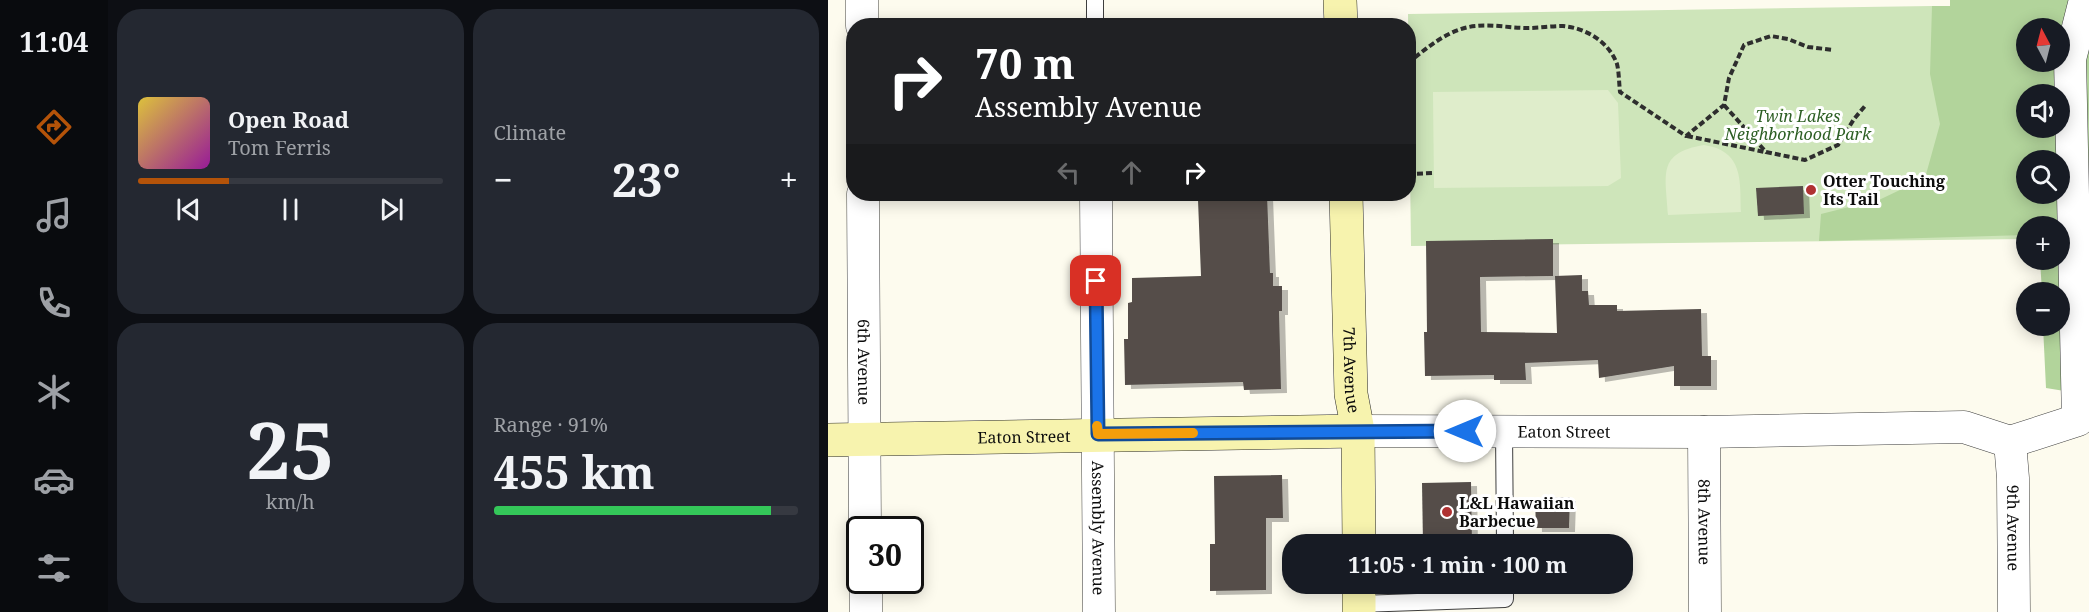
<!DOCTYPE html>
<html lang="en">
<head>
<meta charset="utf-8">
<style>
  body { margin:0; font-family:"Noto Serif",serif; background:#242831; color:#f1f3f6; height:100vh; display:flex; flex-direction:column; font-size:22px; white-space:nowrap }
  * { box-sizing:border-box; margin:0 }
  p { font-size:20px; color:#9ea1a6 }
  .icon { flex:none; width:33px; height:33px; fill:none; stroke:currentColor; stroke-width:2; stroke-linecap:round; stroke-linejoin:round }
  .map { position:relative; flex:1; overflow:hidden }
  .sheet { display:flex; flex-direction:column; gap:9px; padding:9px; background:#0d0f14; width:720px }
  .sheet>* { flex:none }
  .guide { position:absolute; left:18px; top:18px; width:570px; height:183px; border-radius:24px; box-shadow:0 3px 15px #0003; background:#202124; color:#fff; overflow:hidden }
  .needle { width:39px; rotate:353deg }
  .controls { position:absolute; left:1188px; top:18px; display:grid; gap:12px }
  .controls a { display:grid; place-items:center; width:54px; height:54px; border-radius:50%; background:#171b24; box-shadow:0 3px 15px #0003; font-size:30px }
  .speed { position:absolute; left:18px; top:516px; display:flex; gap:12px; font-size:30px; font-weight:700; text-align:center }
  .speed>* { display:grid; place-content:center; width:78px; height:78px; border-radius:50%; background:#171b24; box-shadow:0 3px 15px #0003; line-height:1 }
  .speed .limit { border:3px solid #111; border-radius:9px; background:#fff; color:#111 }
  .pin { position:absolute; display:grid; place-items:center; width:51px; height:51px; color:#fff; margin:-26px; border-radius:12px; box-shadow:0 3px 9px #0006 }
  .me { position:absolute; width:66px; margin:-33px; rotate:270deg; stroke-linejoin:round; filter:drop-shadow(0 0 4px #0008) }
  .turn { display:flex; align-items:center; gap:21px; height:126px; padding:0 30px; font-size:27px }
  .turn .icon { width:78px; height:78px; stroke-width:2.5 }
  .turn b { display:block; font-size:42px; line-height:51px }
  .lanes { display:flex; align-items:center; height:57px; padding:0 30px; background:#0003; justify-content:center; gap:30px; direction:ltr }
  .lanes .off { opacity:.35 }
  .big { font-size:45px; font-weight:700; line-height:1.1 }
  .sheet .widget { flex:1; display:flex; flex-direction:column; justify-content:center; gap:9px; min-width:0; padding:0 21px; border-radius:24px; background:#242831 }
  .sheet .dial { align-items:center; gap:0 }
  .dial b { font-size:78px; line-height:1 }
  .song { display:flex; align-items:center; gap:18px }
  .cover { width:72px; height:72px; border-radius:9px; background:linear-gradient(135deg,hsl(50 70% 55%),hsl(300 70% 35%)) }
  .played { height:6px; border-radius:3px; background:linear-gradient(90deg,#b45309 30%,#363941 30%) }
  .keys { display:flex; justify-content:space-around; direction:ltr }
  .heat { display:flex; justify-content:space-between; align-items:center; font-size:33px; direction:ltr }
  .charge { height:9px; border-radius:4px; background:linear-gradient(90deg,#34c759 91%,#363941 0) }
  .sheet .tiles { flex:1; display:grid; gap:9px; grid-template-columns:repeat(2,1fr) }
  .trip { position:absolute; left:454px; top:534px; width:351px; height:60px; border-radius:24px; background:#171b24; box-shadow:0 3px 15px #0003; font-weight:700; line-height:60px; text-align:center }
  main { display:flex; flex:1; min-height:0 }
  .menu { display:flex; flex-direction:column; width:108px; justify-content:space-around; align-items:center; background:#090b0e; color:#9ea1a6 }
  .menu .icon { width:42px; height:42px }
  .menu .on { color:#b45309 }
  .menu b { font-size:27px; color:#f1f3f6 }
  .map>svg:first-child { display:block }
  .green { fill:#cee5ba }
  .forest { fill:#b2d49b; fill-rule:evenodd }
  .pitch { fill:#dfedcb }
  .building { fill:#544e4a; filter:url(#shadow) }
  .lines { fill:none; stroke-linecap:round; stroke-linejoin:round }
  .lane-casing { stroke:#3f3f3f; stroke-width:18 }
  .street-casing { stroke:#3f3f3f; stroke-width:33 }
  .secondary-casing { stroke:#2e2e2e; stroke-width:34 }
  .path { stroke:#2e2e2e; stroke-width:4; stroke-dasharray:6 3; stroke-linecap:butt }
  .lane { stroke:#fff; stroke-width:16 }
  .street { stroke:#fff; stroke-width:32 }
  .secondary { stroke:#f7f3ae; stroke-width:33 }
  .route-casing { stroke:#114b97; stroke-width:15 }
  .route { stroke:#1a73e8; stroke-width:10 }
  .slow { stroke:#f59e0b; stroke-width:10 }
  .poi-dot { fill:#af3232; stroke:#fff; stroke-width:2 }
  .labels { text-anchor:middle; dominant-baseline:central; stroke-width:6; stroke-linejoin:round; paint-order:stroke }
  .park-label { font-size:16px; font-style:italic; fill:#2c5e23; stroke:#fff }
  .poi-label { font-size:16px; font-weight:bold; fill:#0c0c0c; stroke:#fff; text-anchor:start }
  .street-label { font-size:16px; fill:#0c0c0c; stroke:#fff }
</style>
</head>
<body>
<main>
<nav class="menu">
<b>11:04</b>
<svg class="icon on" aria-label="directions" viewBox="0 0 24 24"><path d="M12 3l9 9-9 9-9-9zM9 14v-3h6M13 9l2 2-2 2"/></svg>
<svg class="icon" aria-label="music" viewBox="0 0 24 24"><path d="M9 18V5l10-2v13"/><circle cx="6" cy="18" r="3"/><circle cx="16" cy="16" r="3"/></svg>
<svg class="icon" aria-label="phone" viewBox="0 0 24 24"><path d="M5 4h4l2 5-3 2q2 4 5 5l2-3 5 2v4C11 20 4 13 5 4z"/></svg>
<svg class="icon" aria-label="climate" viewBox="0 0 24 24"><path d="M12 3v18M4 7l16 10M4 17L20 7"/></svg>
<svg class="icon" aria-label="car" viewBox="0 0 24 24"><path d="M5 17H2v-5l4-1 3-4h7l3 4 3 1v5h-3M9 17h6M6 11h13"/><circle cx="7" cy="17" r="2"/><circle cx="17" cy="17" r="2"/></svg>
<svg class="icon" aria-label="filters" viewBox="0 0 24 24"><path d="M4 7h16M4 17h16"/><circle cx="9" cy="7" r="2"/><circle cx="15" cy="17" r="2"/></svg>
</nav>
<section class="sheet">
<div class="tiles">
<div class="widget">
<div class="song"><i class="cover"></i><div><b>Open Road</b><p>Tom Ferris</p></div></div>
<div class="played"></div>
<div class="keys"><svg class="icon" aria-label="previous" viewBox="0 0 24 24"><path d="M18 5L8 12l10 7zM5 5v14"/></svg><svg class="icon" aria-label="pause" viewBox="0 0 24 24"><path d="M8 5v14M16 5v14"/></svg><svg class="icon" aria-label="next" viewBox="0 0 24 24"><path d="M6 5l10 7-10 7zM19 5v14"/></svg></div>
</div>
<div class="widget"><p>Climate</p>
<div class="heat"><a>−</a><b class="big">23°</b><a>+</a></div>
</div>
<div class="widget dial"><b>25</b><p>km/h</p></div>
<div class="widget"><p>Range · 91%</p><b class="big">455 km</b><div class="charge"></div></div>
</div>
</section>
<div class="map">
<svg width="1261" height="612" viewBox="0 0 1261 612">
  <defs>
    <filter id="shadow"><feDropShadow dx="6" dy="4" stdDeviation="0" flood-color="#0004"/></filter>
  </defs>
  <rect width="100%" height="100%" fill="#fdfbee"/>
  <polygon class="green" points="1104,6 1207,7 1198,28 1198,239 583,246 580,14"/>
  <path class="forest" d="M1122,0h139v395l-43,-7 -3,-62h17v-34h-18l-2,-32h20v-34h-34v9l-207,6 2,-27 60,-15 44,-21 15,-54 -10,-50 2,-68h18zM1198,28h34v34h-34zM1198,94h34v34h-34zM1198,160h34v34h-34z"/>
  <g class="pitch">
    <polygon points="780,90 790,103 793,178 780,186 606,188 605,92"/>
    <path d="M876,145c40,6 36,36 37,67l-73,3c-2,-40 -12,-62 36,-70z"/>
  </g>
  <g class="building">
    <polygon points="975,186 976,214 930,216 928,188"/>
    <polygon points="412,194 439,194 442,273 445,273 445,286 454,286 454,311 451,311 453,389 416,390 415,382 297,385 296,339 300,339 300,303 304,302 304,278 373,276 370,200 412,198"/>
    <polygon points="725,239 725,276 652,277 653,332 729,333 727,276 754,275 754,291 760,291 761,305 789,305 789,311 873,309 874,356 883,356 883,386 846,386 846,366 771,378 770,360 697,363 698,380 666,380 666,375 597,376 596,332 599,332 598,241"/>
    <polygon points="454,475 455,518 438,518 438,590 382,591 382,544 387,544 386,476"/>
    <polygon points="643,482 644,544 595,544 594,483"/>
    <polygon points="742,497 741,528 708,528 707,499"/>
  </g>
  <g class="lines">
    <defs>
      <g id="lane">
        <polyline points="267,0 267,26"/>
        <polyline points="676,431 677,544"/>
        <polyline points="531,604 677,599 677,584"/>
      </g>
      <g id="street">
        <polyline points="34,0 34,26"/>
        <path id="s1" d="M35,194l2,336"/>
        <path id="s2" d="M268,194l3,418"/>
        <path id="s3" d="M530,431l346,1 260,-5 46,15"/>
        <path id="s4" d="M876,432l1,180"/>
        <polyline points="1182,442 1250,420 1242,59 1257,0"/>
        <path id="s5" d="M1182,442l3,36 1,134"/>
        <polyline points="38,580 38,612"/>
      </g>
      <g id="secondary">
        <polyline points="512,0 513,26"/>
        <path id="s6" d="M518,194l5,200 7,37 1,113"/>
        <path id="s7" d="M0,440l530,-9"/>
        <polyline points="531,584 531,612"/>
      </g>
    </defs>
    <use href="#lane" class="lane-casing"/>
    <use href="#street" class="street-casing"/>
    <use href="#secondary" class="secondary-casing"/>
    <g class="path">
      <path d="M580,63c20,-16 42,-35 68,-37 16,-2 34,2 51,2 12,0 24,-2 36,-2 23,2 46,16 54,38 2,8 2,19 3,28l66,44 38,-31 5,-27 15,-33 27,-9 17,3 20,8 26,3"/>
      <polyline points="896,105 938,152 977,160 1010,145 1026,119 1037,106"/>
      <polyline points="859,136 937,152"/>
      <polyline points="580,174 606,173"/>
    </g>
    <use href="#lane" class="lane"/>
    <use href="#street" class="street"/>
    <use href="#secondary" class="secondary"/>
  </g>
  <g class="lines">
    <defs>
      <polyline id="route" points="268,281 270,434 637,431"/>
    </defs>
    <use href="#route" class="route-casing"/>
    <use href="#route" class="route"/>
    <polyline class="slow" points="269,426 270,434 365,433"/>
  </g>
  <g class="poi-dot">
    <circle cx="983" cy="190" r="6"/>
    <circle cx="619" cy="512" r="6"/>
  </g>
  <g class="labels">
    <g class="park-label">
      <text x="970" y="116">Twin Lakes<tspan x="970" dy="18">Neighborhood Park</tspan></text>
    </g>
    <g class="poi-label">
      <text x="995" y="181">Otter Touching<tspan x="995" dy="18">Its Tail</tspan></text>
      <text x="631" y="503">L&amp;L Hawaiian<tspan x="631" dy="18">Barbecue</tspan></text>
    </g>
    <g class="street-label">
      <text stroke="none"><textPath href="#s1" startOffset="168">6th Avenue</textPath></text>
      <text stroke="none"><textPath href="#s6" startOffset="176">7th Avenue</textPath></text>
      <text stroke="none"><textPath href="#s3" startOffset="206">Eaton Street</textPath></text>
      <text stroke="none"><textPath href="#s7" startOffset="196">Eaton Street</textPath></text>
      <text stroke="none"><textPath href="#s4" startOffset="90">8th Avenue</textPath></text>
      <text stroke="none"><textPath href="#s5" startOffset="86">9th Avenue</textPath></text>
      <text stroke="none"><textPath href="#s2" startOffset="334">Assembly Avenue</textPath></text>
    </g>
  </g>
</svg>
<div class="controls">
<a><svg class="needle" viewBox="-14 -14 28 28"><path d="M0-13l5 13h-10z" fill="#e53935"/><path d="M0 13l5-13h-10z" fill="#9ea1a6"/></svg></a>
<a><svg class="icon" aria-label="sound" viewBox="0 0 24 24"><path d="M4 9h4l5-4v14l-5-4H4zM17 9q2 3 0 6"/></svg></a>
<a><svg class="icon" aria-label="search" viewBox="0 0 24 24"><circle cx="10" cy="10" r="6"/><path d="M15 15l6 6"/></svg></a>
<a>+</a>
<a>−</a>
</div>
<div class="speed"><div class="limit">30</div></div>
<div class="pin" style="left:268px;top:281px;background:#d93025"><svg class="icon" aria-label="arrive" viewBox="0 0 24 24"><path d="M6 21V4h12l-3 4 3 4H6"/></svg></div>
<svg class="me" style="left:637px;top:431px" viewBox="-20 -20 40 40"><circle r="19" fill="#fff"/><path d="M0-13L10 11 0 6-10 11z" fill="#1a73e8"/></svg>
<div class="trip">11:05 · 1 min · 100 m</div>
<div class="guide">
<div class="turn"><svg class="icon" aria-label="right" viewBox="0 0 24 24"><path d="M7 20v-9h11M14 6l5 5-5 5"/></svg><div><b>70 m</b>Assembly Avenue</div></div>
<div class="lanes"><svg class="icon off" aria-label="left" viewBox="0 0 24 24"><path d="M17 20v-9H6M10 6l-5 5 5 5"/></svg><svg class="icon off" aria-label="ahead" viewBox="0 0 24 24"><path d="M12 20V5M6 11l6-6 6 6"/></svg><svg class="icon" aria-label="right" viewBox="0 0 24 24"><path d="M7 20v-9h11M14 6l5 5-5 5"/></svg></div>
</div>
</div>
</main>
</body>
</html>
